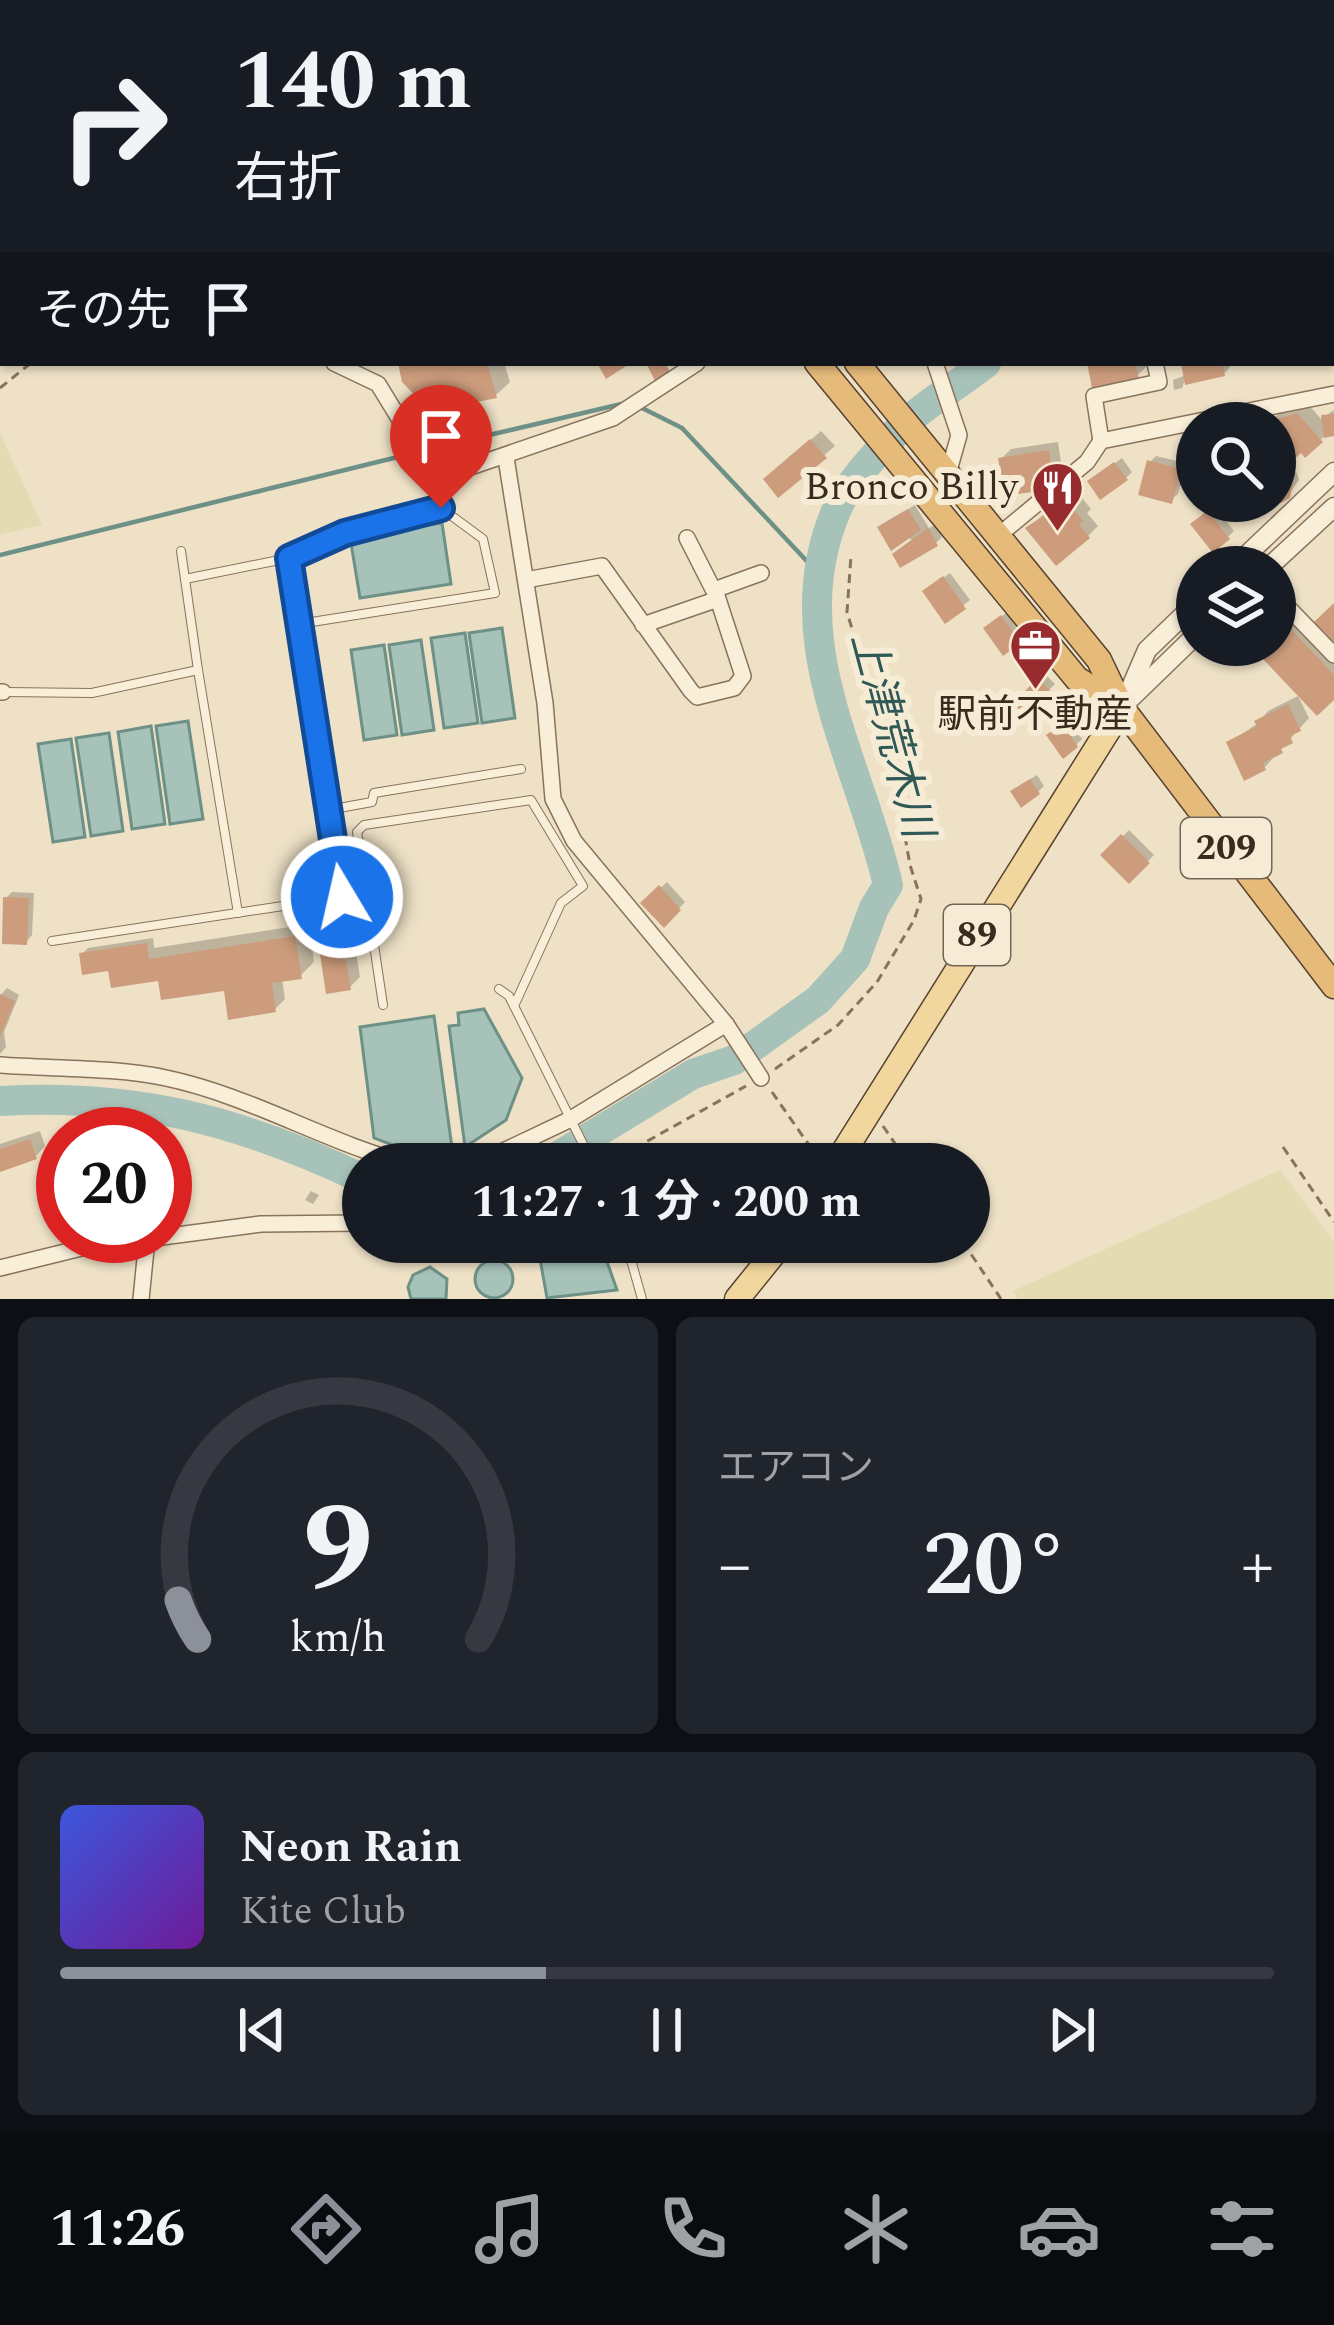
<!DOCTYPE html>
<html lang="ja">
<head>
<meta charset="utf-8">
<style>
  body { margin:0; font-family:Spectral,"Noto Sans JP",serif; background:#20242c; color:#f1f3f6; height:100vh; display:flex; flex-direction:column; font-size:45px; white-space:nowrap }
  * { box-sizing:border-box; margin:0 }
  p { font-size:39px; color:#9ea1a6 }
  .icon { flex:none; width:66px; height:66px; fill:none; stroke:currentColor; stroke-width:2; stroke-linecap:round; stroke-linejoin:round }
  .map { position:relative; height:1299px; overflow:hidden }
  .details { display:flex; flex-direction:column; gap:18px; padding:18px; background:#0d0f14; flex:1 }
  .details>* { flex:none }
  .banner { position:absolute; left:0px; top:0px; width:1335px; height:366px; box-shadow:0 3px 9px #0004; background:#171b24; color:#f1f3f6; overflow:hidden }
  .buttons { position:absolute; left:1176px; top:402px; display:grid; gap:24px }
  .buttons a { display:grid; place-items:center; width:120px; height:120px; border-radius:50%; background:#171b24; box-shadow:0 3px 9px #0004; font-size:60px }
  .speed { position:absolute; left:36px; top:1107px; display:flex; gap:24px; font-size:60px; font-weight:700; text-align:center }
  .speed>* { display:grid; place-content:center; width:156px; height:156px; border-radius:50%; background:#171b24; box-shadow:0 3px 9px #0004; line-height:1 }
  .speed .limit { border:18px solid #d22; background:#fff; color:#111 }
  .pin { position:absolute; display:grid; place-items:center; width:102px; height:102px; color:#fff; margin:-123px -51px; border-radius:50% 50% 50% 0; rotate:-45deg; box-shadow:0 0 12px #0007 }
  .pin .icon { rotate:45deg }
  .me { position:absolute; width:132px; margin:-66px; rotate:351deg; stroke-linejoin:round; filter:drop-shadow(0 0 9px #0008) }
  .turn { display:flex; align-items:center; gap:42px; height:252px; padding:0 36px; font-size:54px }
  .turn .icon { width:156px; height:156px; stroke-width:2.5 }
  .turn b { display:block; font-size:84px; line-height:102px }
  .then { display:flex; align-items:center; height:114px; padding:0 36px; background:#0003; gap:24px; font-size:45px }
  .big { font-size:90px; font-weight:700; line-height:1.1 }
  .details .widget { flex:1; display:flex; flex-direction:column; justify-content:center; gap:18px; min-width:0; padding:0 42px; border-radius:18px; background:#20242c }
  .details .dial { align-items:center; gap:0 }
  .dial svg { height:312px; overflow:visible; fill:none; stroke:#363941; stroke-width:7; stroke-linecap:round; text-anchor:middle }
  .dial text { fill:#f1f3f6; stroke:none }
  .song { display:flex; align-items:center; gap:36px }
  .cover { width:144px; height:144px; border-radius:18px; background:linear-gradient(135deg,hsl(230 70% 55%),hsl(280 70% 35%)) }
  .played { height:12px; border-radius:6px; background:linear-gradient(90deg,#8c9099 40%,#363941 40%) }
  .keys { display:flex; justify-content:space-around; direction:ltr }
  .heat { display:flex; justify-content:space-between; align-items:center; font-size:66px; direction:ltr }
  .details .tiles { flex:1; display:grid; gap:18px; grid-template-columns:1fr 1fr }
  .widget:last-child { grid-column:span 2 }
  .trip { position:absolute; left:342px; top:1143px; width:648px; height:120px; border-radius:60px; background:#171b24; box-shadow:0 3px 9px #0004; font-weight:700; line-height:120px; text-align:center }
  .dock { display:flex; height:192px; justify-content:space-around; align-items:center; background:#090b0e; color:#9ea1a6 }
  .dock .icon { width:84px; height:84px }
  .dock .active { color:#8c9099 }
  .dock b { font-size:54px; color:#f1f3f6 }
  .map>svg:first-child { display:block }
  .farmland { fill:#e4dbb3 }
  .water { fill:#a7c2b9; stroke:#6d9087; stroke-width:3 }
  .shadow { fill:#0003 }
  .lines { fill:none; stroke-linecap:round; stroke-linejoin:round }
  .stream { stroke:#6d9087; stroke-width:4.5 }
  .river { stroke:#a7c2b9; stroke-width:30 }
  .building { fill:#cc9c7c }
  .service-casing { stroke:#89735b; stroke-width:10 }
  .minor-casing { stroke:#89735b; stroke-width:18 }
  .tertiary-casing { stroke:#89735b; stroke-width:21 }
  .primary-casing { stroke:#57412f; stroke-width:27 }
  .trunk-casing { stroke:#57412f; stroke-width:27 }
  .path { stroke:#89735b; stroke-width:3; stroke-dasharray:9 6; stroke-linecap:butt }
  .service { stroke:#f9efd9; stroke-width:8 }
  .minor { stroke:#f9efd9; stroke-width:15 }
  .tertiary { stroke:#f9efd9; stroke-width:18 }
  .primary { stroke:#f1d69e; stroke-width:24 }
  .trunk { stroke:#e6bb7a; stroke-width:24 }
  .route-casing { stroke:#114b97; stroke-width:30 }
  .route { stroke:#1a73e8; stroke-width:21 }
  .labels { text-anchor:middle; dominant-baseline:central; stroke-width:12; stroke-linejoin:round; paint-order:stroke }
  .shield { fill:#f6ecd5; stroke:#726556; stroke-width:3 }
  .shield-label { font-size:36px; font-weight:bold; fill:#3a2b1f }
  .poi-label { font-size:39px; fill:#3a2b1f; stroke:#f6ecd5; text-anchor:end }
  .water-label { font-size:42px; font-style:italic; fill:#2f5956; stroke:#f6ecd5 }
</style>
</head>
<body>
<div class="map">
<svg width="1334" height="1299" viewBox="0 0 1334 1299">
  <rect width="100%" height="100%" fill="#eee1c6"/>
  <g class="farmland">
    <polygon points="0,433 42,525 0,535"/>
    <polygon points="1280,1170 1334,1242 1334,1299 1018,1299 1013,1291"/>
  </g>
  <g class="water">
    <polygon points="442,523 451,584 360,598 350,537"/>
    <polygon points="502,628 515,718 482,723 469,633"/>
    <polygon points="465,633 478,723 444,728 431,638"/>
    <polygon points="421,640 434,730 402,735 389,645"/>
    <polygon points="384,645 397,735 364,740 351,650"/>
    <polygon points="188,721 203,819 170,824 156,726"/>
    <polygon points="151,726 165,824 132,829 118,732"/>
    <polygon points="109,733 123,831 91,836 76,738"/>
    <polygon points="71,739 85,837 53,842 38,744"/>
    <polygon points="484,1009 522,1078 506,1120 465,1147 449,1026 459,1025 458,1013"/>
    <polygon points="434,1016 453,1155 419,1155 374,1138 360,1027"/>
    <polygon points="537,1242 600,1242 617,1290 547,1298"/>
    <circle cx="494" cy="1279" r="19"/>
    <polygon points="430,1267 447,1279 446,1299 411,1299 408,1287 413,1275"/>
  </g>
  <g class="shadow">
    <polygon points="618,0 726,0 727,3 620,3"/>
    <polygon points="758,0 793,0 790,3"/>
    <polygon points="401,363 504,363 510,382 496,395"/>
    <polygon points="1090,363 1147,363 1147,366 1137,376"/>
    <polygon points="1184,363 1229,363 1230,367 1224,374 1184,382 1182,388 1174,390 1173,380 1186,375"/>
    <polygon points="1308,404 1321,419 1334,410 1334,433 1327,434 1305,454 1301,449 1288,452 1275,463 1275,423 1270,423 1279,413"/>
    <polygon points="821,431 835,446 779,494 777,469"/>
    <polygon points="1058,442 1063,476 1053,486 1001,459 1011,449"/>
    <polygon points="1156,456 1186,463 1178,494 1171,500 1150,462"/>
    <polygon points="1122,458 1132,472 1126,478 1097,476"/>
    <polygon points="1286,467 1297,473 1299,480 1285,499 1275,499 1275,473"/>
    <polygon points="1073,487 1091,509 1087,513 1098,526 1088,536 1029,528"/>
    <polygon points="915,505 929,528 935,525 942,537 936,543 913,541 887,521"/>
    <polygon points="1215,507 1234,531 1228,537 1200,519"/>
    <polygon points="950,573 970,600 946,619 932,586"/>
    <polygon points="1008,612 1025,634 1019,640 993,622"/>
    <polygon points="1299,617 1334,655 1334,696 1270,645 1275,645 1275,640"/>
    <polygon points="1046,675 1055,684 1026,713 1017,703"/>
    <polygon points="1298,696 1309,718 1265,767 1229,743 1258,723 1268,711"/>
    <polygon points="1069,720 1082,739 1076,745 1056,730"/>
    <polygon points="1037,775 1044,786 1038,792 1019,786"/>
    <polygon points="1129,830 1154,855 1129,880 1104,855"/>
    <polygon points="667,882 685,902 664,924 644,903"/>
    <polygon points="12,892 34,893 32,935 26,942 6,898"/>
    <polygon points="350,909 352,928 360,927 363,945 356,952 360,977 350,987 318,922 328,912"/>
    <polygon points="309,924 314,962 300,976 282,979 285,999 275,1009 226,987 111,967 82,954 88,948 153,938 154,948"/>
    <polygon points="7,988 19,995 4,1032 6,1047 0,1054 0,996"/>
    <polygon points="40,1131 45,1146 35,1157 0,1168 0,1144"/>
    <polygon points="311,1191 319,1195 313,1204 305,1200"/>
  </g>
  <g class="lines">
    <g class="stream">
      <polyline points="640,407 682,428 817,572"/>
      <polyline points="425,450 630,402"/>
      <polyline points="0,555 414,453"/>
    </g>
    <g class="river">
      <polyline points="1228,3 1237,0"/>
      <polyline points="1332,235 1334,235"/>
      <path d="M0,1101c136,-8 241,20 363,78"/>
      <path d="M545,1164l148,-90 41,-14 84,-60 37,-41 19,-51 14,-23c-29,-126 -107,-244 -52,-374 10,-25 37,-54 56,-74 25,-29 64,-50 94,-74"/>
    </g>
  </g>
  <g class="building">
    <polygon points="398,363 487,363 497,398 430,411 402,382"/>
    <polygon points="597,363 631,363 606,379"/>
    <polygon points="646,363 665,363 671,373 656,383"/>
    <polygon points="1087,363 1135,363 1139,379 1092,388"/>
    <polygon points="1181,363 1222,363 1225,376 1185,385"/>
    <polygon points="1297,413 1323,442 1305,458 1301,453 1292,461 1287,456 1275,467 1275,420"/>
    <polygon points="1334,414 1334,436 1324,438 1321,415"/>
    <polygon points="810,439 827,458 778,498 763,479"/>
    <polygon points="1049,450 1054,489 1004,496 998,458"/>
    <polygon points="1147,460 1181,469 1172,504 1138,495"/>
    <polygon points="1114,462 1128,480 1100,500 1087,481"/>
    <polygon points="1275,473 1288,475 1293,483 1290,498 1281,503 1275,503"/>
    <polygon points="1061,494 1083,521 1079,525 1090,538 1056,566 1025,528 1049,512 1046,507"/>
    <polygon points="908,509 921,530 891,551 877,527"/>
    <polygon points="1207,511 1230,539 1213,553 1190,524"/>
    <polygon points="928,528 938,546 900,568 892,554"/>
    <polygon points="943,576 966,609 945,624 922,591"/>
    <polygon points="1334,603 1334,642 1314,622"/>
    <polygon points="1001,615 1021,643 1003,656 983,628"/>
    <polygon points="1287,625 1334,675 1334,700 1317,716 1263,659 1266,645 1275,645 1275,636"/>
    <polygon points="1038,678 1051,692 1026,717 1013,703"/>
    <polygon points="1288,704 1301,731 1290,736 1293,743 1281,749 1283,753 1263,763 1266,770 1244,781 1226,742 1257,726 1254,721"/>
    <polygon points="1062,724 1078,747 1063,759 1046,735"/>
    <polygon points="1030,779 1040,794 1021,808 1010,791"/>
    <polygon points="1121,834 1150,863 1129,884 1100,855"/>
    <polygon points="659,885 681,910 664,928 640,903"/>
    <polygon points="3,897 29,898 27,945 2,944"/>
    <polygon points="340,918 343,937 351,936 354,957 346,959 351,990 326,994 315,921"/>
    <polygon points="295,936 302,979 272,983 276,1012 228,1020 224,991 161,1000 158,981 111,988 108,971 82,975 79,953 147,943 149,959"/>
    <polygon points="0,994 15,1001 0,1037"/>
    <polygon points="30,1139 37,1159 0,1172 0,1149"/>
  </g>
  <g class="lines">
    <defs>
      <g id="service">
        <polyline points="181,551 198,670"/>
        <polyline points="185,579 289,558 345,533 441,508 483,539 495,593 299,624"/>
        <polyline points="4,692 92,693 198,670 238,913"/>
        <polyline points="328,810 372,802 374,793 521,769"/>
        <polyline points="52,941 342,897 289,558"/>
        <polyline points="499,989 509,996 593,1164"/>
        <polyline points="383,1005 357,832 364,825 531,800 583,886 561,903 514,1006"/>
        <polyline points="626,1242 642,1299"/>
      </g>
      <g id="minor">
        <polyline points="2,0 4,3"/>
        <polyline points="276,0 276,3"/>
        <polyline points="124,3 129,0"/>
        <polyline points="1171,3 1175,0"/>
        <polyline points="1300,3 1309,0"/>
        <polyline points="0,70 3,68"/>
        <polyline points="1332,101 1334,101"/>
        <polyline points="1332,213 1334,213"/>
        <polyline points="1332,315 1334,314"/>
        <polyline points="334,363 378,384 427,464 447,475 613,418 697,363"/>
        <polyline points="935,363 959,435 948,474"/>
        <polyline points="1101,441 1094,396 1159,382 1155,363"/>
        <polyline points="998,536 1087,462 1101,441 1334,394"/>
        <polyline points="687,538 718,599"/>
        <polyline points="526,580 602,566 691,691 697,697 734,688 743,676 718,599 643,625"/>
        <polyline points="714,590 761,573"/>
        <polyline points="1275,594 1334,655"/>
        <polyline points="0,692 3,692"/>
        <polyline points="726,1024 761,1078"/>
        <path d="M0,1065c52,4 115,2 166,13 85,18 159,64 242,86"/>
        <polyline points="476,1164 571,1119 726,1024 574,841 553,799 545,703 506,458"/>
        <polyline points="0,1268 126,1237 147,1239 261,1224 363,1223"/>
        <polyline points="141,1299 147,1239"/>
      </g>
      <g id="tertiary">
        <polyline points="825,0 826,3"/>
        <polyline points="1234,567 1334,472"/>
        <polyline points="1269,567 1334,507"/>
        <polyline points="1132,697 1197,634"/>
        <polyline points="1122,708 1147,650 1197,602"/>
      </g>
      <g id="primary">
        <polyline points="836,1164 1122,708"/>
        <polyline points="737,1299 783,1242"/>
      </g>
      <g id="trunk">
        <polyline points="526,0 528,3"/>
        <polyline points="566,0 568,3"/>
        <polyline points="817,363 1077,679 1120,706"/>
        <polyline points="857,363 1099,660 1122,708 1334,986"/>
      </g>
    </defs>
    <use href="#service" class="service-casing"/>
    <use href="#minor" class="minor-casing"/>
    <use href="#tertiary" class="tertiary-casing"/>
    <use href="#primary" class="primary-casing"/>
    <use href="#trunk" class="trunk-casing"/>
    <g class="path">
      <polyline points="0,388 31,363"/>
      <polyline points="775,1069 838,1025 877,982 914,920 921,899 910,865 893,768 847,612 851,556"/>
      <polyline points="772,1092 818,1158"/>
      <polyline points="883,1126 909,1164"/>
      <polyline points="1283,1147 1334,1222"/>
      <polyline points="608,1163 746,1086"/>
      <polyline points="963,1242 1001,1299"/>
    </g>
    <use href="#service" class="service"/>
    <use href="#minor" class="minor"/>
    <use href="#tertiary" class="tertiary"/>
    <use href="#primary" class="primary"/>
    <use href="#trunk" class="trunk"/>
  </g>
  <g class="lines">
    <defs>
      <polyline id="route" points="342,897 289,558 345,533 441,508"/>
    </defs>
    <use href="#route" class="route-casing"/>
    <use href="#route" class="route"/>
  </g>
  <defs>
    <symbol id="restaurant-pin" viewBox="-11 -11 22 30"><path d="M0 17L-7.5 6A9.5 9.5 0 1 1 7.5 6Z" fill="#982b2e" stroke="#f6ecd5"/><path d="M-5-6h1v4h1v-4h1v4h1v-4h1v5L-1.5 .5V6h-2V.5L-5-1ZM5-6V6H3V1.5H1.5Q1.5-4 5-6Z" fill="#fff"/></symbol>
    <symbol id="office-pin" viewBox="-11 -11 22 30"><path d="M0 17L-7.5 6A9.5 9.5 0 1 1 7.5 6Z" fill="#982b2e" stroke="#f6ecd5"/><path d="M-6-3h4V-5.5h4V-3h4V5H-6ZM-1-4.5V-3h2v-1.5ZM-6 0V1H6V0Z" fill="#fff"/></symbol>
  </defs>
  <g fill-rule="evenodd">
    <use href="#restaurant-pin" x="1028" y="458" width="59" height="81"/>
    <use href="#office-pin" x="1006" y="616" width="59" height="81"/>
  </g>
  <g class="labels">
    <g class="shield">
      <rect x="1181" y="818" width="90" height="60" rx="9"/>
      <rect x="944" y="905" width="66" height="60" rx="9"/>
    </g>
    <g class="shield-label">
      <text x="1226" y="848">209</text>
      <text x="977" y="935">89</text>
    </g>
    <g class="poi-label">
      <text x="1018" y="487">Bronco Billy</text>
      <text x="1035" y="715" text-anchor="middle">駅前不動産</text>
    </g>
    <g class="water-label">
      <text transform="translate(891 735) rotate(75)">上津荒木川</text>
    </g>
  </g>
</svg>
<div class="buttons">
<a><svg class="icon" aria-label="search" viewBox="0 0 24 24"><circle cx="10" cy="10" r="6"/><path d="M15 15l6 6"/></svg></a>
<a><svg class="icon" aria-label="layers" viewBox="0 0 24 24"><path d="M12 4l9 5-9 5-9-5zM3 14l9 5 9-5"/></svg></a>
</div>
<div class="speed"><div class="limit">20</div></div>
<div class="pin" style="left:441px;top:508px;background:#d93025"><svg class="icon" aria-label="arrive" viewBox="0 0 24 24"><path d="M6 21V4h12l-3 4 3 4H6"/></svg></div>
<svg class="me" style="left:342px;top:897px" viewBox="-20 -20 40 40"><circle r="17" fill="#1a73e8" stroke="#fff" stroke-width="3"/><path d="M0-11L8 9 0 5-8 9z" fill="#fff"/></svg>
<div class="trip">11:27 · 1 分 · 200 m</div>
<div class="banner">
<div class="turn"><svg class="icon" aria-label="right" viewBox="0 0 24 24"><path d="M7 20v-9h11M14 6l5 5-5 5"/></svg><div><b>140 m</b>右折</div></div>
<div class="then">その先<svg class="icon" aria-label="arrive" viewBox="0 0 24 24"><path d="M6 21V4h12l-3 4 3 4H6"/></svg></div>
</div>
</div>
<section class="details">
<div class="tiles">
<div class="widget dial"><svg viewBox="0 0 100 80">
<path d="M14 69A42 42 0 1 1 86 69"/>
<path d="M14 69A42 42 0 0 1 9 59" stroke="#8c9099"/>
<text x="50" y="56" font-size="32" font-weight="700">9</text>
<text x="50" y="72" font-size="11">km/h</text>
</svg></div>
<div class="widget"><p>エアコン</p>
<div class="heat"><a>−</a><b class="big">20°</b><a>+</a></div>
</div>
<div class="widget">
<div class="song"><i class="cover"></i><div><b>Neon Rain</b><p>Kite Club</p></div></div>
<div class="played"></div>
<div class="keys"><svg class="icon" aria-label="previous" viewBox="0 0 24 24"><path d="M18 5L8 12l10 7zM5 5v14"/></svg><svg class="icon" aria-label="pause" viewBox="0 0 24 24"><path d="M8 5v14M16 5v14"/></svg><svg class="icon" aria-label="next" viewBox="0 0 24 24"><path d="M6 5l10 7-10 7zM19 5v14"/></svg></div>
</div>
</div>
</section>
<nav class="dock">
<b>11:26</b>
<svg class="icon active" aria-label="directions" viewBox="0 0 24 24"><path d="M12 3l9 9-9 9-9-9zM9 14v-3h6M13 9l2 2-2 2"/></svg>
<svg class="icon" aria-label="music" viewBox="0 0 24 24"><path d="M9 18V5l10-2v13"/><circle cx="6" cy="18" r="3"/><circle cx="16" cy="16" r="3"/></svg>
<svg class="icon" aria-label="phone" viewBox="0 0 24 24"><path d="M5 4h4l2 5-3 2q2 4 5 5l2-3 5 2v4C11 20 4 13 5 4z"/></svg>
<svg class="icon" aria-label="climate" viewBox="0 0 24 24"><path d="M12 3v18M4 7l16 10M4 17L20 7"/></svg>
<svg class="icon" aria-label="car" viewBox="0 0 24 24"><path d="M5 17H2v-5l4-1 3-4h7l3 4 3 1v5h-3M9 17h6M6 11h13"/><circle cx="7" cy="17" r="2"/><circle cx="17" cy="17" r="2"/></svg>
<svg class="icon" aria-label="filters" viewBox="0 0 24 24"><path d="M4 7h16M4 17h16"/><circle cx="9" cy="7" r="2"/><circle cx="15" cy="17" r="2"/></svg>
</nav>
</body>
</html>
